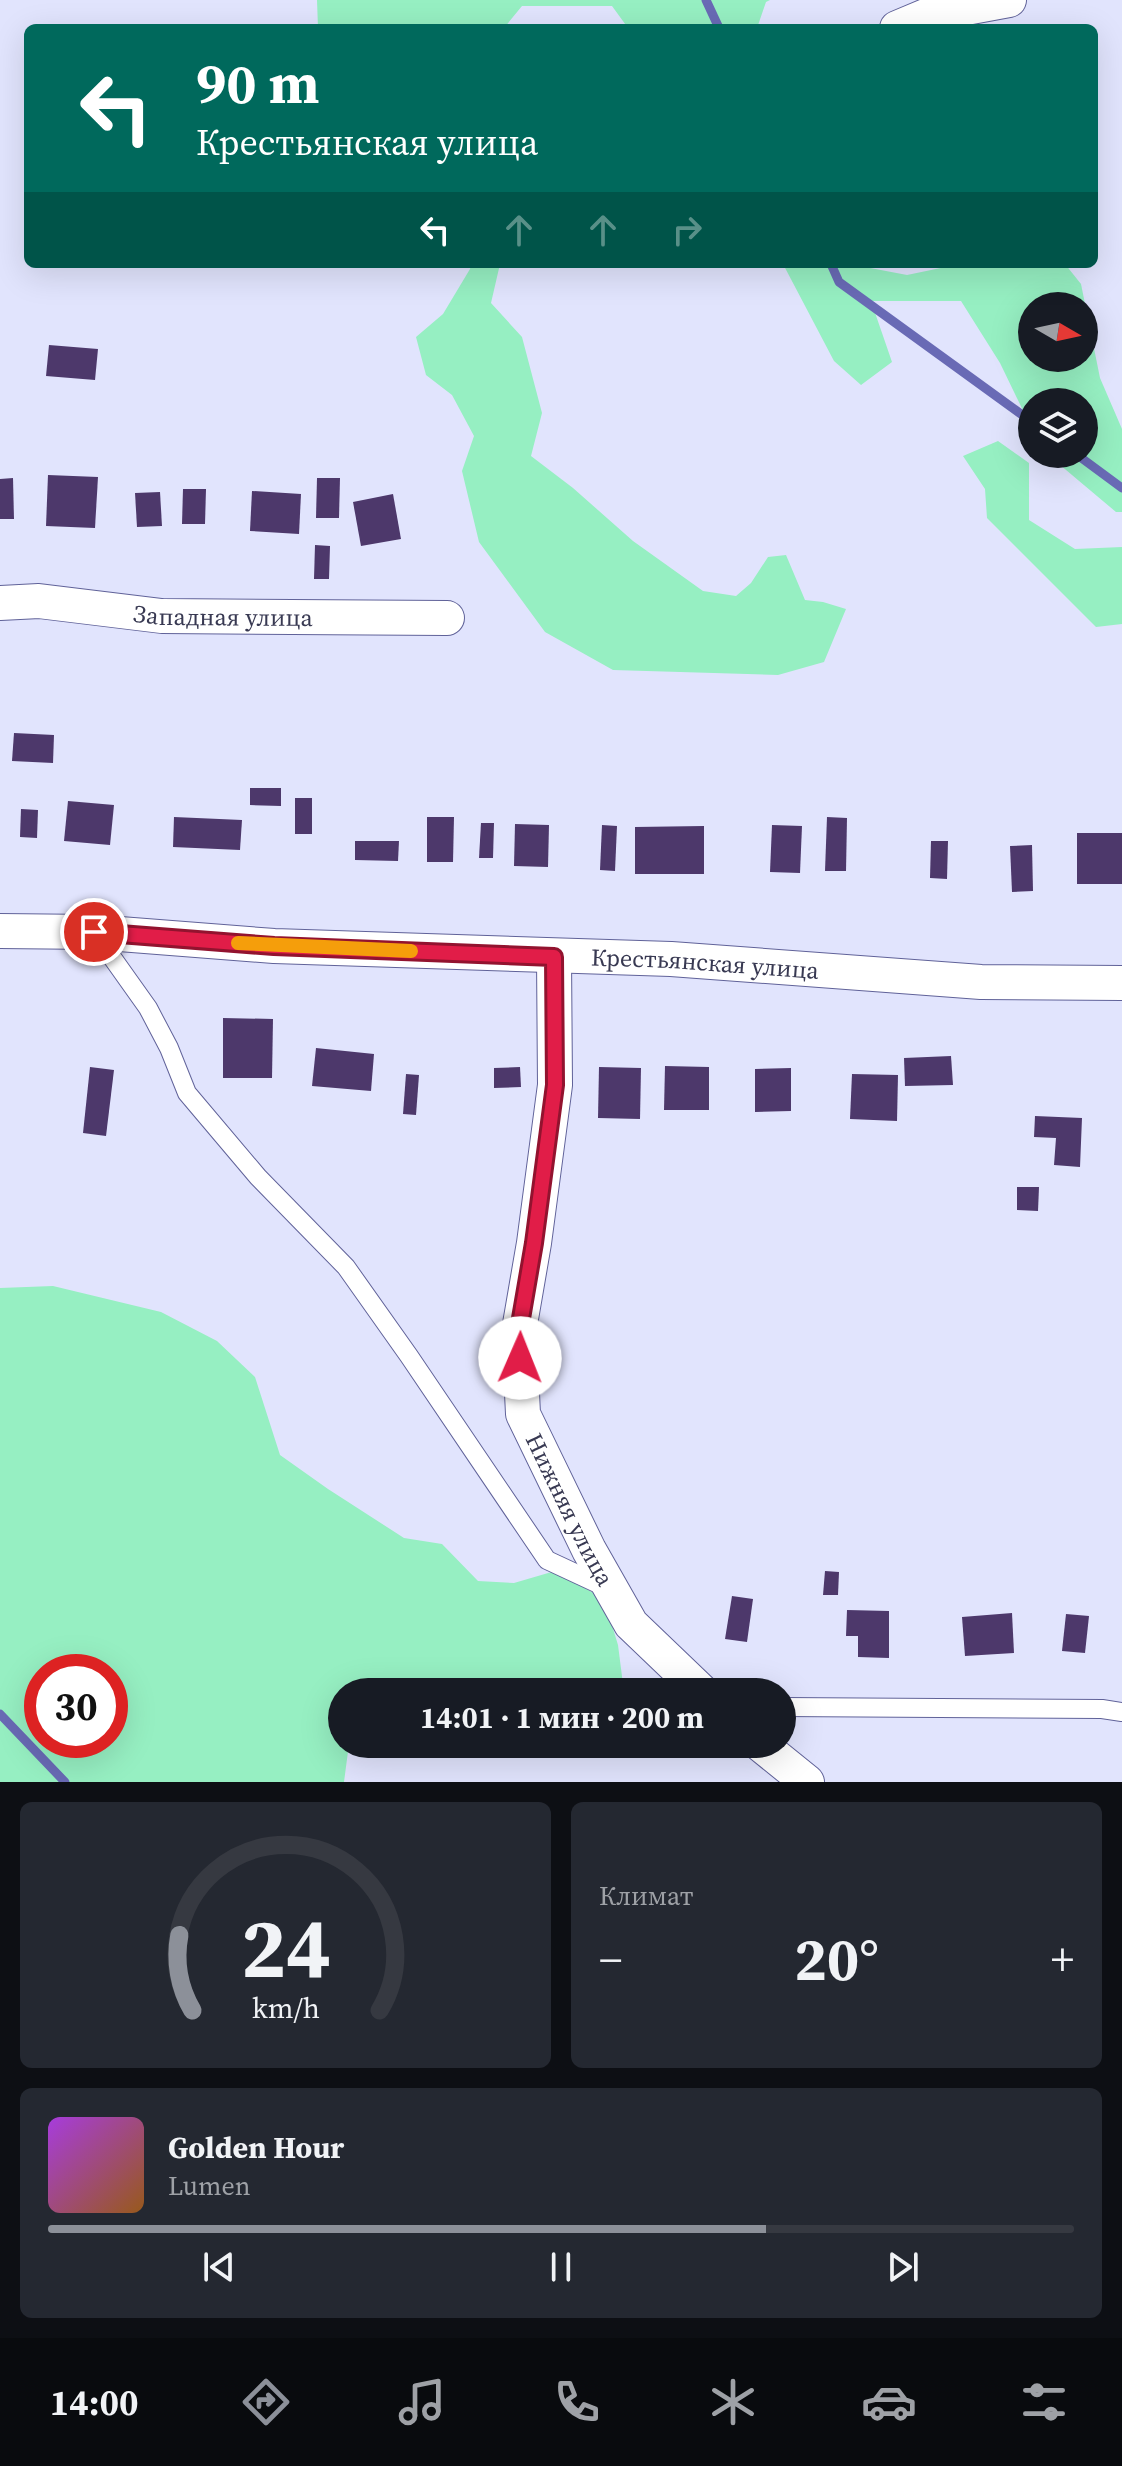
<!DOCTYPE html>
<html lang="ru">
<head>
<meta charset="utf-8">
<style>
  body { margin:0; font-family:"Source Serif 4",serif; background:#242831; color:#f1f3f6; height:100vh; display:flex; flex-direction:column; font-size:30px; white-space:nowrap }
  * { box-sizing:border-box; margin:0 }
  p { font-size:26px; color:#9ea1a6 }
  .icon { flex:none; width:44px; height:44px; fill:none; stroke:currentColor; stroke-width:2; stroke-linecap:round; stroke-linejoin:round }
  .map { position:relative; height:1782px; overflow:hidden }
  .sheet { display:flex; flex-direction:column; gap:20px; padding:20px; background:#0d0f14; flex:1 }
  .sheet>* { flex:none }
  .banner { position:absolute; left:24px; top:24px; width:1074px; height:244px; border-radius:12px; box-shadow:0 8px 32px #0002; background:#00695c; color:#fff; overflow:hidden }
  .needle { width:52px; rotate:99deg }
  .controls { position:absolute; left:1018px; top:292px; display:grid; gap:16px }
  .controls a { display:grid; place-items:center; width:80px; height:80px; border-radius:50%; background:#171b24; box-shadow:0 8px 32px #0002; font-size:40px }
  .speed { position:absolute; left:24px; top:1654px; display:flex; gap:16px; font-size:40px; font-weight:700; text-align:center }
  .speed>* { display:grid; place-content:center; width:104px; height:104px; border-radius:50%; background:#171b24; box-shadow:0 8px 32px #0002; line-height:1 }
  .speed .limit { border:12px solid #d22; background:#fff; color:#111 }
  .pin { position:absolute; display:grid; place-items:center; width:68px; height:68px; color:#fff; margin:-34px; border:4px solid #fff; border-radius:50%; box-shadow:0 2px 8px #0007 }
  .me { position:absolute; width:88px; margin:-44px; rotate:1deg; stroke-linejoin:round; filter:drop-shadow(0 0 6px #0008) }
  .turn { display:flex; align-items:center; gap:28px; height:168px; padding:0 40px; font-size:36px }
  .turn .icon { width:104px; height:104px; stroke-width:2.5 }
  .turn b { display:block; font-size:56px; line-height:68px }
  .lanes { display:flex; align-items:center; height:76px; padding:0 40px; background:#0003; justify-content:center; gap:40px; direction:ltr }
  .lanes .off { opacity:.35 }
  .big { font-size:60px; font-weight:700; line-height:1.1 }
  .sheet .tile { flex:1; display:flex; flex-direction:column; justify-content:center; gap:12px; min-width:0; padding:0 28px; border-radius:12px; background:#242831 }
  .sheet .dial { align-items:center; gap:0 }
  .dial svg { height:208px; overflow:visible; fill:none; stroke:#363941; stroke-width:7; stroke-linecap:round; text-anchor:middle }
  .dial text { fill:#f1f3f6; stroke:none }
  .song { display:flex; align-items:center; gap:24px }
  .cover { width:96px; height:96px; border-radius:12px; background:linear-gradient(135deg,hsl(280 70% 55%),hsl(30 70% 35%)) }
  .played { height:8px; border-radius:4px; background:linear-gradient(90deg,#8c9099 70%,#363941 70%) }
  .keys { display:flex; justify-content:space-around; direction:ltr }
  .heat { display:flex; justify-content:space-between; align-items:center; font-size:44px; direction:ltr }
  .sheet .tiles { flex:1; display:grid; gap:20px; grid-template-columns:1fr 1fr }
  .tile:last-child { grid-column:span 2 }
  .trip { position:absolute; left:328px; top:1678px; width:468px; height:80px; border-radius:40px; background:#171b24; box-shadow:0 8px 32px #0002; font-weight:700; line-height:80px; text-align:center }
  .tabs { display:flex; height:128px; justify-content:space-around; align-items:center; background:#090b0e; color:#9ea1a6 }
  .tabs .icon { width:56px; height:56px }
  .tabs .selected { color:#8c9099 }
  .tabs b { font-size:36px; color:#f1f3f6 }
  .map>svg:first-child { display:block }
  .green { fill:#96efc2; fill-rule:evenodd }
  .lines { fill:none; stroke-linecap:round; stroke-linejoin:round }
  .stream { stroke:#696ab5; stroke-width:9 }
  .building { fill:#4d386b }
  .lane-casing { stroke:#606299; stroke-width:20 }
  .street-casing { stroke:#606299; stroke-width:36 }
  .lane { stroke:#fff; stroke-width:18 }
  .street { stroke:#fff; stroke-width:34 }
  .route-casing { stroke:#92132f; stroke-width:20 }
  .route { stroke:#e11d48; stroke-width:14 }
  .slow { stroke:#f59e0b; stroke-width:14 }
  .labels { text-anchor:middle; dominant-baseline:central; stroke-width:8; stroke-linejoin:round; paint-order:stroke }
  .street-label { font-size:24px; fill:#383952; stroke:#e1e4fd }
</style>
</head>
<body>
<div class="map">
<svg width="1122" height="1782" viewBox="0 0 1122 1782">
  <rect width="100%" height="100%" fill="#e1e4fd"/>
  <g class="green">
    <polygon points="317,0 770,0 766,2 757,28 628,28 612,6 522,6 504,28 318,28"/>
    <polygon points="471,264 500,264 491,303 522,337 542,413 531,456 573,488 633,541 703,591 736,596 751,583 768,557 786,555 805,600 823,602 846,609 824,662 778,675 613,670 545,632 479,542 462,471 474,436 452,395 426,375 416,337 443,314 470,269"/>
    <path d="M783,264h81l1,3 42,8 53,-11h105l16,20 19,94 22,51v83h-6l-69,-58h37v-52h-52v27l-32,-66 -39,-62h-90l21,61 -31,23 -27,-24zM1032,306h52v52h-52z"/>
    <polygon points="998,441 1029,463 1029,520 1075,549 1122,547 1122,624 1096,627 987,518 985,489 963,456"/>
    <path d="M53,1286l108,26 56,29 38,36 25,78 48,34 76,49 38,6 36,37 36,2 41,-12 49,28 14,46 6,47h-84l-35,-14 -30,14h-133v52h7l-5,38h-344v-494zM42,1672h68v68h-68z"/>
  </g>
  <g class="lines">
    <g class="stream">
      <polyline points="706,0 719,28"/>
      <polyline points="831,264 839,282 1032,422"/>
      <polyline points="1076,454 1122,488"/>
      <polyline points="0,1714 65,1782"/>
    </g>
  </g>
  <g class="building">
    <polygon points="49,345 98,349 95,380 46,376"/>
    <polygon points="48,475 98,477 95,528 46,526"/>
    <polygon points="13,478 14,519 0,519 0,479"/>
    <polygon points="317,478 340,478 339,518 316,518"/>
    <polygon points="183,489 206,489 205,524 182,524"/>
    <polygon points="252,491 301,494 299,534 250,531"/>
    <polygon points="160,492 162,526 137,527 135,493"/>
    <polygon points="393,494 401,539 361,546 353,502"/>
    <polygon points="315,545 330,546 329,579 314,579"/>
    <polygon points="14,733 54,735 53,763 12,761"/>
    <polygon points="250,788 281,788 281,806 250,805"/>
    <rect x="295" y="798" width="17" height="36"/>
    <polygon points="68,801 114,805 110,845 64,841"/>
    <polygon points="21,809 38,810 37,838 20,837"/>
    <polygon points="174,817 242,820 240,850 173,847"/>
    <polygon points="427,817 454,817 453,862 427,862"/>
    <polygon points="827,817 847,818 846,871 825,871"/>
    <polygon points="481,823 494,823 493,858 479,858"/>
    <polygon points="515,824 549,825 548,867 514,866"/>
    <polygon points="602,825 617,826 615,871 600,870"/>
    <polygon points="772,825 802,826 800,873 770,872"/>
    <polygon points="704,826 704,874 635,874 635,827"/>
    <rect x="1077" y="833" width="45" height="51"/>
    <polygon points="355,841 399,841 398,861 355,860"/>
    <polygon points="931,841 948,841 947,879 930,878"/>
    <polygon points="1032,845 1033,891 1012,892 1010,846"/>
    <polygon points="223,1018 273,1019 272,1078 223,1078"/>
    <polygon points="316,1048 374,1054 371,1091 312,1086"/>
    <polygon points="951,1056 953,1085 905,1086 904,1058"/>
    <polygon points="665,1066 709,1067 709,1110 664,1110"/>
    <polygon points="90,1067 114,1070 106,1136 83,1133"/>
    <polygon points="520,1067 521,1087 494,1088 494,1068"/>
    <polygon points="599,1067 641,1068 640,1119 598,1118"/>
    <polygon points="791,1068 791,1111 755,1112 755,1069"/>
    <polygon points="406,1074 419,1075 416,1115 403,1114"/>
    <polygon points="852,1074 898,1075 897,1121 850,1119"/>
    <polygon points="1035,1116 1082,1118 1080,1167 1054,1165 1056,1138 1034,1137"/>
    <polygon points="1017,1187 1039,1187 1038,1211 1017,1210"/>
    <polygon points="825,1571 839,1572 838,1595 823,1595"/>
    <polygon points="732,1596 753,1599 747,1642 725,1639"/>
    <polygon points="847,1610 889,1611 889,1658 858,1657 858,1636 846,1636"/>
    <polygon points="1012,1613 1014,1653 965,1656 962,1617"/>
    <polygon points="1066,1614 1089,1616 1085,1653 1062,1651"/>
  </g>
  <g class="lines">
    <defs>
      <g id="lane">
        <polyline points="94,932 148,1008 169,1048 187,1093 258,1177 346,1267 409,1356 547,1560 605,1587"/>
        <polyline points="782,1707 1102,1709 1122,1712"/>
      </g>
      <g id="street">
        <polyline points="897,28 928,15 1009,0"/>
        <path id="s1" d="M0,603l39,-2 123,15 285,2"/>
        <path id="s2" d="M0,931l94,1 180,14 397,13 310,23 141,1"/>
        <path id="s3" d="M554,957l1,128 -21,158 -15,87 4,84 66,136 42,74 71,68"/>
        <polyline points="760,1744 807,1782"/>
      </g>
    </defs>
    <use href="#lane" class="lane-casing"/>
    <use href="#street" class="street-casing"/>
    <use href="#lane" class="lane"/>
    <use href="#street" class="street"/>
  </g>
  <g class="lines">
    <defs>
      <polyline id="route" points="94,932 274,946 554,957 555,1085 534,1243 519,1330 520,1358"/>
    </defs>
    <use href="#route" class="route-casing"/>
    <use href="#route" class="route"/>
    <polyline class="slow" points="238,943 411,951"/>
  </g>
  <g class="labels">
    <g class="street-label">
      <text stroke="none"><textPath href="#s1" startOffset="224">Западная улица</textPath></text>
      <text stroke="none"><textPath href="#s2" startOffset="706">Крестьянская улица</textPath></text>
      <text stroke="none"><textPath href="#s3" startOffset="566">Нижняя улица</textPath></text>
    </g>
  </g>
</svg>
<div class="controls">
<a><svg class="needle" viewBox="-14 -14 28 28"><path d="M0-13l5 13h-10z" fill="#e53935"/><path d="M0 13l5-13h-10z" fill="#9ea1a6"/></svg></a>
<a><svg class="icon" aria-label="layers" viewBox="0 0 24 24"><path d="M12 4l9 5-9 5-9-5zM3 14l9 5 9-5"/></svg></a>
</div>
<div class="speed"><div class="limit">30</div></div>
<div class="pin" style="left:94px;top:932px;background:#d93025"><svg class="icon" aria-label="arrive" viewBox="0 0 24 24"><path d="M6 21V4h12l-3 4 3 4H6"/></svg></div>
<svg class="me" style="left:520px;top:1358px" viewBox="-20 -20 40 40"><circle r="19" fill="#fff"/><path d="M0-13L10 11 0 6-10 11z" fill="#e11d48"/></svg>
<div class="trip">14:01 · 1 мин · 200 m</div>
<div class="banner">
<div class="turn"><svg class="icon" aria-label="left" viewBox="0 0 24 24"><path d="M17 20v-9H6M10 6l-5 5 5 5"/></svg><div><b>90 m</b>Крестьянская улица</div></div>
<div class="lanes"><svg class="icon" aria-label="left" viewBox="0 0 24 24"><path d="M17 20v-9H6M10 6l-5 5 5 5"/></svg><svg class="icon off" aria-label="ahead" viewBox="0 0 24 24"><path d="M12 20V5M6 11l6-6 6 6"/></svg><svg class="icon off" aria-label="ahead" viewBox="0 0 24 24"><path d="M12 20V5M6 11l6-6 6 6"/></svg><svg class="icon off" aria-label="right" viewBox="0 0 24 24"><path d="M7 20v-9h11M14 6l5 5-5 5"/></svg></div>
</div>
</div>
<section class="sheet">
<div class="tiles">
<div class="tile dial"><svg viewBox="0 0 100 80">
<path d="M14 69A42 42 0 1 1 86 69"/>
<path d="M14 69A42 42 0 0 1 9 40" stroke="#8c9099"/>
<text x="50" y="56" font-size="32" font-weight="700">24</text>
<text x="50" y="72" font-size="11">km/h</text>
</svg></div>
<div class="tile"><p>Климат</p>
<div class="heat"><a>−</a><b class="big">20°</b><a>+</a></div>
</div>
<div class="tile">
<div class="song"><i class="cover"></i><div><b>Golden Hour</b><p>Lumen</p></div></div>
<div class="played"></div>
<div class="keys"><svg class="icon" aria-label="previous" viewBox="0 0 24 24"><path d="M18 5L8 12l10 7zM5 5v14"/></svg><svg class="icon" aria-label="pause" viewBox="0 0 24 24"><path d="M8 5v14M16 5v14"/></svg><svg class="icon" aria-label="next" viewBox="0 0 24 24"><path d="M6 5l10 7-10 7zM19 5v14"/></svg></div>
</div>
</div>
</section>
<nav class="tabs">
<b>14:00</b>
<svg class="icon selected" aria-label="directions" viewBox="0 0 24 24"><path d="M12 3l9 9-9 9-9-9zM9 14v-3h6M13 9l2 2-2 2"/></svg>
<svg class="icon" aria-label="music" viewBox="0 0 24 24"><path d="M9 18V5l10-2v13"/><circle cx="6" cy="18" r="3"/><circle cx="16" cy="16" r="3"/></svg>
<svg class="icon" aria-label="phone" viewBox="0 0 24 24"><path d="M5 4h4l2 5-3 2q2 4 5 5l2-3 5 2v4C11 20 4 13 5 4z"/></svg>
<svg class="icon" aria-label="climate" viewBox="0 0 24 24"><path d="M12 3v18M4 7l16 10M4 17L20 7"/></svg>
<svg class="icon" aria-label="car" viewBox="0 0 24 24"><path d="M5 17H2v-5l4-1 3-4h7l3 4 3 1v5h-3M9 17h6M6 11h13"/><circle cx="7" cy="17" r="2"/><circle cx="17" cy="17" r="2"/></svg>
<svg class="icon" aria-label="filters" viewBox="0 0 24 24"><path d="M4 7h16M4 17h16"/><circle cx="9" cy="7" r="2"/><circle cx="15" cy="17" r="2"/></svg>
</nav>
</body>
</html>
